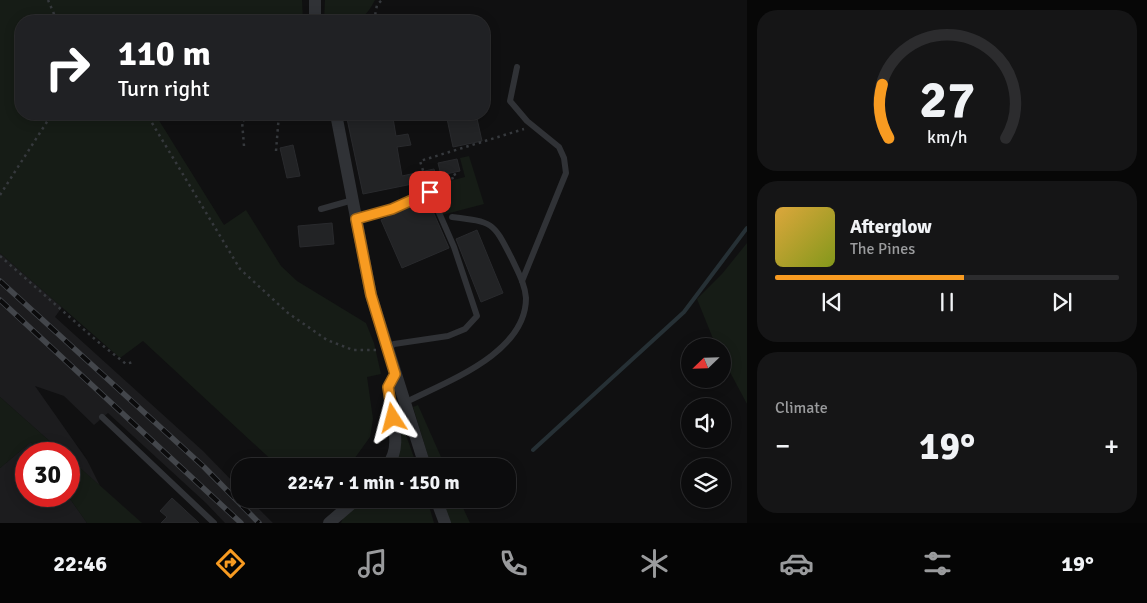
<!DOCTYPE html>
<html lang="en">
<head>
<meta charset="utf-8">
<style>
  body { margin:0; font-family:Signika,sans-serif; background:#151516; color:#f1f3f6; height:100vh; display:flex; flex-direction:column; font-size:19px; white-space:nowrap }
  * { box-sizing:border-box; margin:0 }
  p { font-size:16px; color:#9a9b9d }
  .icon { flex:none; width:28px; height:28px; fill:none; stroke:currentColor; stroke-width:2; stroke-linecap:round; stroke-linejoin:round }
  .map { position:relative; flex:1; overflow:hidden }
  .drawer { display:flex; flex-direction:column; gap:10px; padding:10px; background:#070707; width:400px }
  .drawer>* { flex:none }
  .top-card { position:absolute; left:15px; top:15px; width:475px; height:105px; border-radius:20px; box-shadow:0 2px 12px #0003,0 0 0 1px #2c2c2e; background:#202124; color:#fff; overflow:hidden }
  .needle { width:32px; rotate:247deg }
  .controls { position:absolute; left:681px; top:338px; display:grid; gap:10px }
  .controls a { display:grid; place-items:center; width:50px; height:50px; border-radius:50%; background:#0c0c0d; box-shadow:0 2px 12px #0003,0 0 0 1px #2c2c2e; font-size:25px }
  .speed { position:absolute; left:15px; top:442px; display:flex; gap:10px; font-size:25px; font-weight:700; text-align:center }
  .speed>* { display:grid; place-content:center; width:65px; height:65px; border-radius:50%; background:#0c0c0d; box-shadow:0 2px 12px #0003,0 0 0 1px #2c2c2e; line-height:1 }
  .speed .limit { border:8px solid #d22; background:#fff; color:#111 }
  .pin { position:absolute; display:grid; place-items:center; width:42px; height:42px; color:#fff; margin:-21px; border-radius:10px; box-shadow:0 2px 8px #0006 }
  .me { position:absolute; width:55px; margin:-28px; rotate:351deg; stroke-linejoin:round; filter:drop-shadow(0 0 4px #0008) }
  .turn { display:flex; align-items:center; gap:18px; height:105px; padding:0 20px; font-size:22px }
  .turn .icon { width:65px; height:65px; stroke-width:2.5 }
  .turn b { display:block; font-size:35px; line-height:42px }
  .big { font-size:38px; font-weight:700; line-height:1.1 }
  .drawer .card { flex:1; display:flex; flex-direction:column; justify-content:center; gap:8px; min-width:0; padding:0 18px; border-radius:20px; background:#151516 }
  .drawer .dial { align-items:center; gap:0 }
  .dial svg { height:130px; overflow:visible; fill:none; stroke:#2c2c2e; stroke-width:7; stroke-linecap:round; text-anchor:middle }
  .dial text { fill:#f1f3f6; stroke:none }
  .song { display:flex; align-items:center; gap:15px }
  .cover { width:60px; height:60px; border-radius:8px; background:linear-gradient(135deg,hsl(40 70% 55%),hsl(70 70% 35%)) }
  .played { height:5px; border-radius:2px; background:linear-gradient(90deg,#f89b21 55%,#2c2c2e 55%) }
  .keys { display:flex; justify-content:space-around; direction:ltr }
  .heat { display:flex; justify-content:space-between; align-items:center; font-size:28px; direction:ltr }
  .trip { position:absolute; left:231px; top:458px; width:285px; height:50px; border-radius:20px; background:#0c0c0d; box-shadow:0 2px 12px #0003,0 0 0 1px #2c2c2e; font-weight:700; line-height:50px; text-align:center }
  .tab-bar { display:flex; height:80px; justify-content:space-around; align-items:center; background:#050505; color:#9a9b9d }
  .tab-bar .icon { width:35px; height:35px }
  .tab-bar .active { color:#f89b21 }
  .tab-bar b { font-size:22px; color:#f1f3f6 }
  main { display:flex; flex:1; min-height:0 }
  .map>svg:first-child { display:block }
  .built { fill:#1c1c1e }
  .green { fill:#161c16 }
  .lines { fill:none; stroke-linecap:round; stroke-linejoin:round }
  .stream { stroke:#263035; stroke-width:4 }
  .building { fill:#222325; stroke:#292a2d }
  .path { stroke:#36393d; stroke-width:2.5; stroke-dasharray:2.5 4; stroke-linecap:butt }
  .service { stroke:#303236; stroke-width:6 }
  .minor { stroke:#303236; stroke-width:12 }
  .rail-casing { stroke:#43464b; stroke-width:5.5 }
  .rail { stroke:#0b0b0c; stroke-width:4; stroke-dasharray:11; stroke-linecap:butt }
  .route-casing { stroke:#a16515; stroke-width:12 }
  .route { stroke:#f89b21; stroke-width:9 }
</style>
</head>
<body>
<main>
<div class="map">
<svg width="747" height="523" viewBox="0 0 747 523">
  <rect width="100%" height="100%" fill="#101011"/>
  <g class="built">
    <polygon points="0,253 62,307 55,317 203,451 240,489 240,499 249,499 273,523 225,523 206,503 108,413 94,425 64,396 35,386 87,460 100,486 69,458 69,454 64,454 0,397"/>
    <polygon points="31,442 39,454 26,454 26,496 68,496 87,523 0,523 0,468"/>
  </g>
  <g class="green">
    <polygon points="0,0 302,0 303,21 21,21 21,114 155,114 224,225 246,210 281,266 297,281 366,323 374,343 381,374 367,377 373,419 370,437 352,462 355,466 278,466 143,341 120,358 0,253"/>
    <path d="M325,0h50c-14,27 -23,21 -51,21z"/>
    <polygon points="469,156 484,204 442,215 434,185 465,177 460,158"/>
    <polygon points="747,243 747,404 723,359 722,346 716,346 697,299 722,274"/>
    <polygon points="0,397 64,454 39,454 31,442 0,468"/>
    <polygon points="418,405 445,466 431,466 413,407"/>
    <polygon points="397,410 417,466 394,466"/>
    <polygon points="69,458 142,523 87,523 68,496"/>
    <polygon points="363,499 427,499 434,523 341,523 343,518"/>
    <polygon points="441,499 459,499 470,523 451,523"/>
  </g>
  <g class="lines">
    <polyline class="stream" points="533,450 684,312 747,228"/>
  </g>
  <g class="building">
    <polygon points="346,114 389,114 390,119 393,118 396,136 408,134 411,145 397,147 402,176 434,169 437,179 363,194"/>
    <polygon points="446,114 476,114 482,141 453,147"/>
    <polygon points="293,145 300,176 287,178 280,148"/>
    <polygon points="457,159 460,171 441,175 438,163"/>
    <polygon points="428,200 449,248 402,268 381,220"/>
    <polygon points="332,223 334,244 300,247 298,226"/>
    <polygon points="477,230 503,293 481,302 456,239"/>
    <polygon points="172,498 199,523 161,523 167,517 160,511"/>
  </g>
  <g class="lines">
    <g class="path">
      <polyline points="48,0 57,21"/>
      <polyline points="374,21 377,5 382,0"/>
      <polyline points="143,114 149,118 240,269 288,313 327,340 353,350 376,350"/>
      <polyline points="244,146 242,121 257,114"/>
      <polyline points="276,151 279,114"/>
      <polyline points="427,183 420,161 524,129"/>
      <polyline points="0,195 52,114"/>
      <polyline points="444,198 442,182 456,177 454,173"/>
      <polyline points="0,256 97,341 126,364 133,362"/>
    </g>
    <g class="service">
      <polyline points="517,67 510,101 527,121 559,147 564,158 566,173 522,281"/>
      <polyline points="321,209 353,200"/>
      <polyline points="356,219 392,209 430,192 454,247 477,316 465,329 448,336 394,344 388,349"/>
      <path d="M404,403c41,-21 122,-49 122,-105 -1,-14 -8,-26 -14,-39 -19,-37 -18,-37 -60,-42"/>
      <polyline points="102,417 214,523"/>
    </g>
    <g class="minor">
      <polyline points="315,0 315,21"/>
      <polyline points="336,114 371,295 425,466"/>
      <path d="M387,466c18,-22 1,-52 2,-77 0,-5 4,-10 6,-14"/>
      <polyline points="436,499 445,523"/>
      <polyline points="329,523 357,499"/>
    </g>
    <defs>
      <g id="rail">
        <polyline points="0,281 204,467 259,523"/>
        <polyline points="0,300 241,523"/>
      </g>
    </defs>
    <use href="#rail" class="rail-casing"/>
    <use href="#rail" class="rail"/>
  </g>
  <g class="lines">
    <defs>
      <polyline id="route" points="393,418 388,387 395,374 371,295 356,219 392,209 430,192"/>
    </defs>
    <use href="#route" class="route-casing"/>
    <use href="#route" class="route"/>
  </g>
</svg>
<div class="controls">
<a><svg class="needle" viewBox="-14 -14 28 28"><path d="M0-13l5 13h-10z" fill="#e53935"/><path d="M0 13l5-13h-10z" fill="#9a9b9d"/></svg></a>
<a><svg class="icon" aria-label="sound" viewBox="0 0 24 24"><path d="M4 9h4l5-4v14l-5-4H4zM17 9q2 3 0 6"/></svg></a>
<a><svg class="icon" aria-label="layers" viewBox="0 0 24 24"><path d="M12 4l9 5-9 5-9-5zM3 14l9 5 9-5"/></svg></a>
</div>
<div class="speed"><div class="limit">30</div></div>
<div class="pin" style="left:430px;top:192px;background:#d93025"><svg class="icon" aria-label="arrive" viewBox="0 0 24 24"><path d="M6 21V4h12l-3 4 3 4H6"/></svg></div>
<svg class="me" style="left:393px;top:418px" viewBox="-20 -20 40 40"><path d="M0-17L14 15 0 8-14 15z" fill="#f89b21" stroke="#fff" stroke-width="4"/></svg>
<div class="trip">22:47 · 1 min · 150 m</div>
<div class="top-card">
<div class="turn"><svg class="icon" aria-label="right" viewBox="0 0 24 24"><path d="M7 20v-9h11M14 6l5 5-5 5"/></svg><div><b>110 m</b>Turn right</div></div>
</div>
</div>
<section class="drawer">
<div class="card dial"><svg viewBox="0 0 100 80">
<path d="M14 69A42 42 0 1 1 86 69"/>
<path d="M14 69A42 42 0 0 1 10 36" stroke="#f89b21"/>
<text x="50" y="56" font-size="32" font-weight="700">27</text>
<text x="50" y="72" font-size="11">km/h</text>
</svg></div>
<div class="card">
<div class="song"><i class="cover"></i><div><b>Afterglow</b><p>The Pines</p></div></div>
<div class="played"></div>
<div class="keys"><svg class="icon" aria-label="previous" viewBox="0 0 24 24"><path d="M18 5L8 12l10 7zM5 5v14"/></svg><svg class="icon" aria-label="pause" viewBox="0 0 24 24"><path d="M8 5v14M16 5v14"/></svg><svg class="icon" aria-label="next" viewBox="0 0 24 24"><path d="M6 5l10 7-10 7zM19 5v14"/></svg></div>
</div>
<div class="card"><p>Climate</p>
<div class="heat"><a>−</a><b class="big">19°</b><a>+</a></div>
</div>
</section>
</main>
<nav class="tab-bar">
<b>22:46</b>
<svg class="icon active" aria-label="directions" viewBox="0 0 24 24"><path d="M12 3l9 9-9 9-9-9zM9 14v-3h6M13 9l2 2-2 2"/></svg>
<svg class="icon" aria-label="music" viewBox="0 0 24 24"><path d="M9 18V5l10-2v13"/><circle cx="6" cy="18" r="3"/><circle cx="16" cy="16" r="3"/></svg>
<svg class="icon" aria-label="phone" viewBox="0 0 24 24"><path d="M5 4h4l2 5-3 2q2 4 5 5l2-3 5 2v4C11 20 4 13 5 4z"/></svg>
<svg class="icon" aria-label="climate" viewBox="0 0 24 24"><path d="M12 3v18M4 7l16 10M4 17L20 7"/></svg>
<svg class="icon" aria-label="car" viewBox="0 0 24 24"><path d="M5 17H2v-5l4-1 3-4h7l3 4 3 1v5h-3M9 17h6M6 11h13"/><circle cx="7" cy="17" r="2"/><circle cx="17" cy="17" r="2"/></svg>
<svg class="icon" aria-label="filters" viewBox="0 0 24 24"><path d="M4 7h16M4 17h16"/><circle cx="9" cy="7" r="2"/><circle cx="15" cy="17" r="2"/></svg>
<b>19°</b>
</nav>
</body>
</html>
